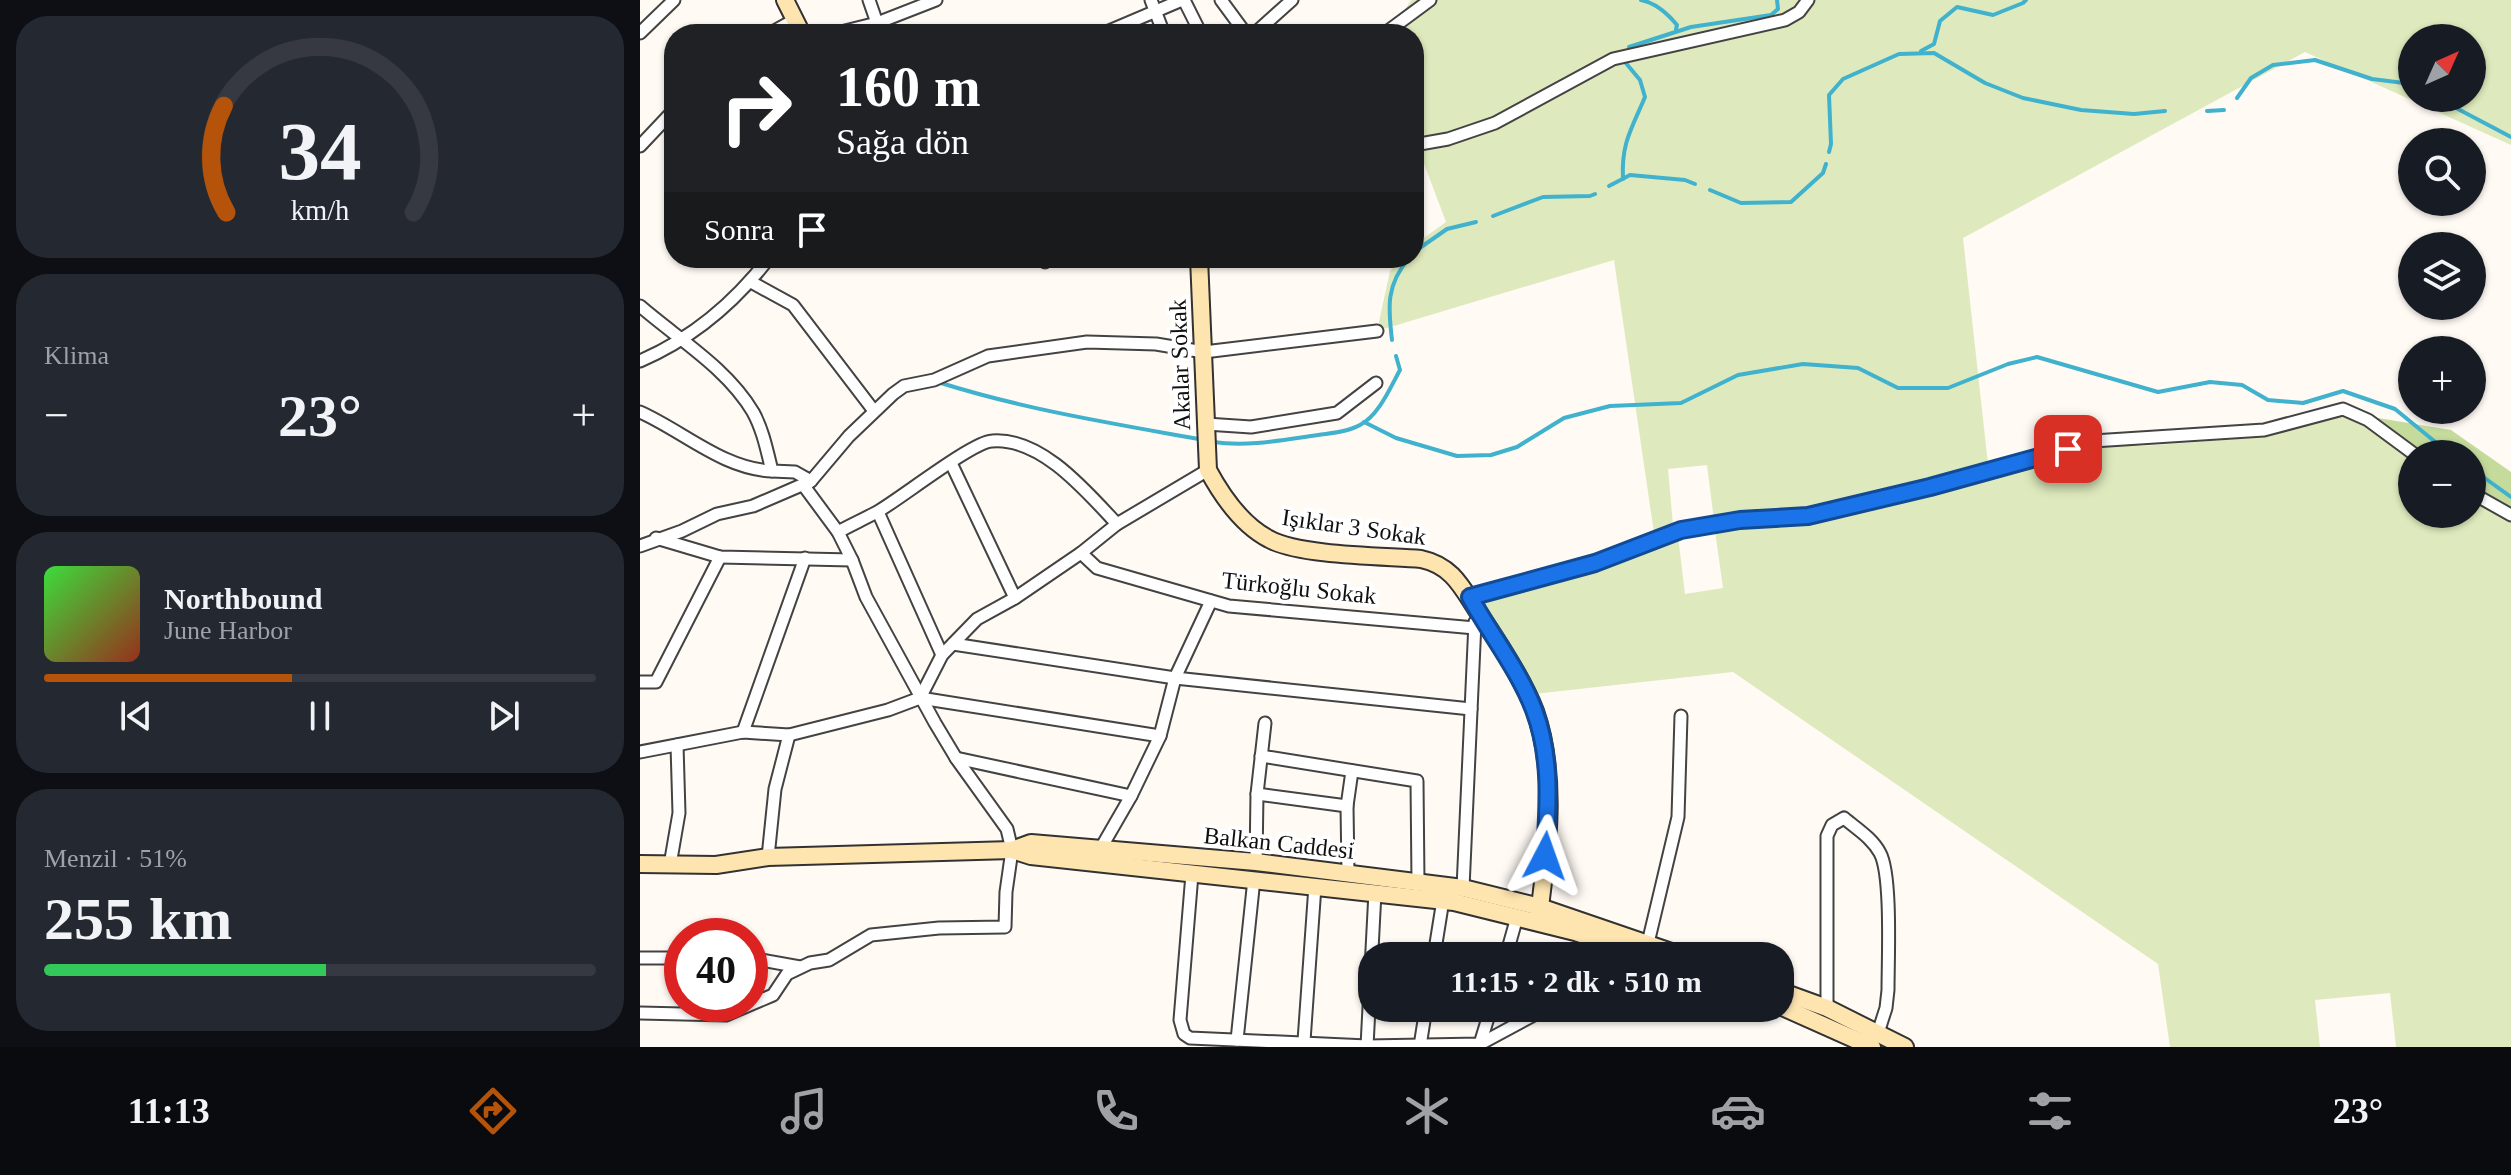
<!DOCTYPE html>
<html lang="tr">
<head>
<meta charset="utf-8">
<style>
  body { margin:0; font-family:"Times New Roman",serif; background:#242831; color:#f1f3f6; height:100vh; display:flex; flex-direction:column; font-size:30px; white-space:nowrap }
  * { box-sizing:border-box; margin:0 }
  p { font-size:26px; color:#9ea1a6 }
  .icon { flex:none; width:44px; height:44px; fill:none; stroke:currentColor; stroke-width:2; stroke-linecap:round; stroke-linejoin:round }
  .map { position:relative; flex:1; overflow:hidden }
  .side { display:flex; flex-direction:column; gap:16px; padding:16px; background:#0d0f14; width:640px }
  .side>* { flex:none }
  .guide { position:absolute; left:24px; top:24px; width:760px; height:244px; border-radius:32px; box-shadow:0 2px 6px #0004; background:#202124; color:#fff; overflow:hidden }
  .needle { width:52px; rotate:45deg }
  .fabs { position:absolute; left:1758px; top:24px; display:grid; gap:16px }
  .fabs a { display:grid; place-items:center; width:88px; height:88px; border-radius:50%; background:#171b24; box-shadow:0 2px 6px #0004; font-size:40px }
  .speed { position:absolute; left:24px; top:918px; display:flex; gap:16px; font-size:40px; font-weight:700; text-align:center }
  .speed>* { display:grid; place-content:center; width:104px; height:104px; border-radius:50%; background:#171b24; box-shadow:0 2px 6px #0004; line-height:1 }
  .speed .limit { border:12px solid #d22; background:#fff; color:#111 }
  .pin { position:absolute; display:grid; place-items:center; width:68px; height:68px; color:#fff; margin:-34px; border-radius:16px; box-shadow:0 4px 12px #0006 }
  .me { position:absolute; width:88px; margin:-44px; rotate:4deg; stroke-linejoin:round; filter:drop-shadow(0 0 6px #0008) }
  .turn { display:flex; align-items:center; gap:28px; height:168px; padding:0 40px; font-size:36px }
  .turn .icon { width:104px; height:104px; stroke-width:2.5 }
  .turn b { display:block; font-size:56px; line-height:68px }
  .then { display:flex; align-items:center; height:76px; padding:0 40px; background:#0003; gap:16px; font-size:30px }
  .big { font-size:60px; font-weight:800; line-height:1.1 }
  .side .tile { flex:1; display:flex; flex-direction:column; justify-content:center; gap:12px; min-width:0; padding:0 28px; border-radius:32px; background:#242831 }
  .side .dial { align-items:center; gap:0 }
  .dial svg { height:208px; overflow:visible; fill:none; stroke:#363941; stroke-width:7; stroke-linecap:round; text-anchor:middle }
  .dial text { fill:#f1f3f6; stroke:none }
  .song { display:flex; align-items:center; gap:24px }
  .cover { width:96px; height:96px; border-radius:12px; background:linear-gradient(135deg,hsl(120 70% 55%),hsl(10 70% 35%)) }
  .played { height:8px; border-radius:4px; background:linear-gradient(90deg,#b45309 45%,#363941 45%) }
  .keys { display:flex; justify-content:space-around; direction:ltr }
  .heat { display:flex; justify-content:space-between; align-items:center; font-size:44px; direction:ltr }
  .charge { height:12px; border-radius:6px; background:linear-gradient(90deg,#34c759 51%,#363941 0) }
  .trip { position:absolute; left:718px; top:942px; width:436px; height:80px; border-radius:32px; background:#171b24; box-shadow:0 2px 6px #0004; font-weight:800; line-height:80px; text-align:center }
  .dock { display:flex; height:128px; justify-content:space-around; align-items:center; background:#090b0e; color:#9ea1a6 }
  .dock .icon { width:56px; height:56px }
  .dock .active { color:#b45309 }
  .dock b { font-size:36px; color:#f1f3f6 }
  main { display:flex; flex:1; min-height:0 }
  .map>svg:first-child { display:block }
  .green { fill:#deeabd; fill-rule:evenodd }
  .forest { fill:#c5db9c }
  .lines { fill:none; stroke-linecap:round; stroke-linejoin:round }
  .stream { stroke:#40b2cd; stroke-width:4 }
  .street-casing { stroke:#434343; stroke-width:15 }
  .secondary-casing { stroke:#323232; stroke-width:20 }
  .street { stroke:#fff; stroke-width:11 }
  .secondary { stroke:#fee5b0; stroke-width:16 }
  .route-casing { stroke:#114b97; stroke-width:20 }
  .route { stroke:#1a73e8; stroke-width:14 }
  .labels { text-anchor:middle; dominant-baseline:central; stroke-width:8; stroke-linejoin:round; paint-order:stroke }
  .street-label { font-size:24px; fill:#101010; stroke:#fff }
</style>
</head>
<body>
<main>
<section class="side">
<div class="tile dial"><svg viewBox="0 0 100 80">
<path d="M14 69A42 42 0 1 1 86 69"/>
<path d="M14 69A42 42 0 0 1 13 28" stroke="#b45309"/>
<text x="50" y="56" font-size="32" font-weight="700">34</text>
<text x="50" y="72" font-size="11">km/h</text>
</svg></div>
<div class="tile"><p>Klima</p>
<div class="heat"><a>−</a><b class="big">23°</b><a>+</a></div>
</div>
<div class="tile">
<div class="song"><i class="cover"></i><div><b>Northbound</b><p>June Harbor</p></div></div>
<div class="played"></div>
<div class="keys"><svg class="icon" aria-label="previous" viewBox="0 0 24 24"><path d="M18 5L8 12l10 7zM5 5v14"/></svg><svg class="icon" aria-label="pause" viewBox="0 0 24 24"><path d="M8 5v14M16 5v14"/></svg><svg class="icon" aria-label="next" viewBox="0 0 24 24"><path d="M6 5l10 7-10 7zM19 5v14"/></svg></div>
</div>
<div class="tile"><p>Menzil · 51%</p><b class="big">255 km</b><div class="charge"></div></div>
</section>
<div class="map">
<svg width="1871" height="1047" viewBox="0 0 1871 1047">
  <rect width="100%" height="100%" fill="#fffaf4"/>
  <g class="green">
    <path d="M771,0h1100v145l-206,-93 -342,186 25,226 -181,47 -71,3 -22,6 -7,-55 -39,4 5,56 -19,8 -40,-273 -237,71 13,-60 11,-13h13v-13l32,-23 -32,-85v-103h-24zM1772,38h60v60h-60z"/>
    <polygon points="1701,415 1723,421 1772,456 1772,514 1832,514 1832,496 1871,519 1871,1047 1756,1047 1750,993 1675,1000 1680,1047 1530,1047 1518,964 1093,672 894,694 843,602 958,570 1038,536 1045,594 1083,588 1075,531 1098,526 1168,524 1350,478 1456,444 1502,446 1626,437"/>
  </g>
  <polygon class="forest" points="1732,417 1811,430 1871,472 1871,508 1832,486 1832,454 1784,454"/>
  <g class="lines">
    <g class="stream">
      <path d="M1001,0c15,3 27,14 36,25l-1,4"/>
      <polyline points="989,47 1051,27 1131,15 1138,9 1137,0"/>
      <polyline points="1281,51 1294,44 1300,21 1317,7 1353,15 1383,3 1386,0"/>
      <polyline points="1597,98 1611,78 1633,65 1675,60 1732,79 1764,83 1772,87"/>
      <polyline points="1797,98 1871,137"/>
      <polyline points="1567,111 1584,110"/>
      <polyline points="1189,152 1191,144 1189,95 1203,79 1259,54 1294,53 1345,83 1383,98 1441,110 1494,114 1525,111"/>
      <path d="M983,179c-2,-36 9,-51 22,-82l-5,-17 -15,-18"/>
      <polyline points="969,186 990,175 1045,180 1055,184"/>
      <polyline points="1070,190 1101,203 1151,202 1183,173 1186,164"/>
      <polyline points="853,216 903,197 950,196 955,194"/>
      <polyline points="774,252 807,229 836,222"/>
      <path d="M752,340c-4,-33 -6,-55 17,-82"/>
      <path d="M301,383c86,27 175,41 263,57"/>
      <polyline points="724,422 756,438 817,456 851,455 877,447 924,418 970,406 1041,403 1098,375 1163,364 1218,368 1258,388 1308,388 1368,364 1397,357 1518,392 1570,382 1602,385 1628,400 1663,403 1703,391 1755,409 1810,454"/>
      <path d="M573,442c35,5 69,-2 105,-7 13,-2 30,-3 42,-10 19,-10 30,-37 40,-55l-4,-14"/>
      <polyline points="1832,469 1871,497"/>
    </g>
    <defs>
      <g id="street">
        <polyline points="229,0 237,23"/>
        <polyline points="511,0 524,34"/>
        <polyline points="544,0 561,34"/>
        <polyline points="581,0 606,34"/>
        <polyline points="0,33 34,0"/>
        <polyline points="129,34 154,20"/>
        <polyline points="193,34 237,23 296,0"/>
        <polyline points="462,34 542,0"/>
        <polyline points="614,34 652,0"/>
        <polyline points="744,34 790,0"/>
        <polyline points="774,145 808,139 855,123 973,59 1145,20 1159,12 1168,0"/>
        <polyline points="0,146 34,110"/>
        <polyline points="405,262 405,258"/>
        <polyline points="111,282 153,305 234,411"/>
        <path d="M0,306c38,33 87,62 113,106 10,18 14,39 19,59l23,1 16,9 -7,5 34,46 14,28 14,37 69,126 21,35 51,71 5,21 -6,42 -1,35 -66,1 -68,7 -42,25 -19,3 -23,11 -14,21 -47,20 -86,-2"/>
        <path d="M0,361c51,-22 95,-59 129,-103"/>
        <path d="M0,412c43,19 83,57 132,59"/>
        <polyline points="566,424 611,427 697,413 736,383"/>
        <polyline points="311,463 375,598"/>
        <polyline points="1832,493 1871,515"/>
        <polyline points="238,512 302,655"/>
        <path d="M198,532c13,-7 26,-13 39,-20 23,-13 95,-70 115,-71 49,-4 94,50 125,83"/>
        <polyline points="16,538 80,557 212,560"/>
        <polyline points="0,546 42,531 77,514 113,506 171,481 209,436 253,394 264,386 294,380 348,356 447,342 516,344 564,352 737,331"/>
        <polyline points="441,553 457,568 589,606 835,628"/>
        <polyline points="830,597 955,563 1041,530 1100,520 1168,516 1290,487 1453,441 1624,430 1703,409 1728,420 1774,454"/>
        <polyline points="313,644 535,678 831,709"/>
        <polyline points="0,682 16,682 80,557"/>
        <polyline points="280,698 520,736"/>
        <polyline points="103,732 165,558"/>
        <polyline points="0,752 103,732 149,735 248,710 280,698 302,655 337,619 375,598 441,553 477,524 568,470"/>
        <polyline points="621,756 777,781 778,882"/>
        <polyline points="316,758 491,796"/>
        <polyline points="617,794 707,806"/>
        <polyline points="461,848 491,796 520,736 535,678 571,601"/>
        <polyline points="128,857 135,789 149,735"/>
        <polyline points="616,862 617,794 625,723"/>
        <polyline points="30,865 39,813 37,745"/>
        <polyline points="708,873 707,806 712,771"/>
        <polyline points="552,874 540,1020 544,1034 550,1038 727,1046 840,1044 907,1008"/>
        <polyline points="823,888 835,622"/>
        <polyline points="1008,943 1038,817 1041,716"/>
        <polyline points="794,956 803,900"/>
        <polyline points="866,956 877,917"/>
        <polyline points="0,958 42,958"/>
        <polyline points="110,958 160,967"/>
        <path d="M1187,1008v-172l5,-11 12,-7c13,11 28,20 36,35 12,22 8,107 8,137l-2,18 -8,25"/>
        <polyline points="597,1040 614,879"/>
        <polyline points="664,1041 675,886"/>
        <polyline points="840,1044 851,1008"/>
        <polyline points="727,1046 735,892"/>
        <polyline points="780,1046 786,1008"/>
      </g>
      <g id="secondary">
        <polyline points="145,0 162,34"/>
        <path d="M559,258l9,212c14,26 34,55 61,69 31,17 114,17 152,20 33,7 42,31 59,56 19,28 43,65 55,96 23,66 12,143 3,211"/>
        <polyline points="372,850 391,856 814,902 935,932 1005,956"/>
        <polyline points="0,864 76,865 128,857 372,850 391,843 616,862 823,888 900,907 1043,956"/>
        <polyline points="1140,991 1187,1008 1265,1047"/>
        <polyline points="1140,1006 1232,1047"/>
      </g>
    </defs>
    <use href="#street" class="street-casing"/>
    <use href="#secondary" class="secondary-casing"/>
    <use href="#street" class="street"/>
    <use href="#secondary" class="secondary"/>
  </g>
  <g class="lines">
    <defs>
      <path id="route" d="M905,856c3,-50 7,-99 -11,-146 -15,-40 -44,-76 -64,-113l125,-34 86,-33 59,-10 68,-4 122,-29 138,-38"/>
    </defs>
    <use href="#route" class="route-casing"/>
    <use href="#route" class="route"/>
  </g>
  <g class="labels">
    <g class="street-label">
      <text transform="translate(540 365) rotate(-92)">Akalar Sokak</text>
      <text transform="translate(714 527) rotate(8)">Işıklar 3 Sokak</text>
      <text transform="translate(659 588) rotate(6)">Türkoğlu Sokak</text>
      <text transform="translate(639 843) rotate(6)">Balkan Caddesi</text>
    </g>
  </g>
</svg>
<div class="fabs">
<a><svg class="needle" viewBox="-14 -14 28 28"><path d="M0-13l5 13h-10z" fill="#e53935"/><path d="M0 13l5-13h-10z" fill="#9ea1a6"/></svg></a>
<a><svg class="icon" aria-label="search" viewBox="0 0 24 24"><circle cx="10" cy="10" r="6"/><path d="M15 15l6 6"/></svg></a>
<a><svg class="icon" aria-label="layers" viewBox="0 0 24 24"><path d="M12 4l9 5-9 5-9-5zM3 14l9 5 9-5"/></svg></a>
<a>+</a>
<a>−</a>
</div>
<div class="speed"><div class="limit">40</div></div>
<div class="pin" style="left:1428px;top:449px;background:#d93025"><svg class="icon" aria-label="arrive" viewBox="0 0 24 24"><path d="M6 21V4h12l-3 4 3 4H6"/></svg></div>
<svg class="me" style="left:905px;top:856px" viewBox="-20 -20 40 40"><path d="M0-17L14 15 0 8-14 15z" fill="#1a73e8" stroke="#fff" stroke-width="4"/></svg>
<div class="trip">11:15 · 2 dk · 510 m</div>
<div class="guide">
<div class="turn"><svg class="icon" aria-label="right" viewBox="0 0 24 24"><path d="M7 20v-9h11M14 6l5 5-5 5"/></svg><div><b>160 m</b>Sağa dön</div></div>
<div class="then">Sonra<svg class="icon" aria-label="arrive" viewBox="0 0 24 24"><path d="M6 21V4h12l-3 4 3 4H6"/></svg></div>
</div>
</div>
</main>
<nav class="dock">
<b>11:13</b>
<svg class="icon active" aria-label="directions" viewBox="0 0 24 24"><path d="M12 3l9 9-9 9-9-9zM9 14v-3h6M13 9l2 2-2 2"/></svg>
<svg class="icon" aria-label="music" viewBox="0 0 24 24"><path d="M9 18V5l10-2v13"/><circle cx="6" cy="18" r="3"/><circle cx="16" cy="16" r="3"/></svg>
<svg class="icon" aria-label="phone" viewBox="0 0 24 24"><path d="M5 4h4l2 5-3 2q2 4 5 5l2-3 5 2v4C11 20 4 13 5 4z"/></svg>
<svg class="icon" aria-label="climate" viewBox="0 0 24 24"><path d="M12 3v18M4 7l16 10M4 17L20 7"/></svg>
<svg class="icon" aria-label="car" viewBox="0 0 24 24"><path d="M5 17H2v-5l4-1 3-4h7l3 4 3 1v5h-3M9 17h6M6 11h13"/><circle cx="7" cy="17" r="2"/><circle cx="17" cy="17" r="2"/></svg>
<svg class="icon" aria-label="filters" viewBox="0 0 24 24"><path d="M4 7h16M4 17h16"/><circle cx="9" cy="7" r="2"/><circle cx="15" cy="17" r="2"/></svg>
<b>23°</b>
</nav>
</body>
</html>
